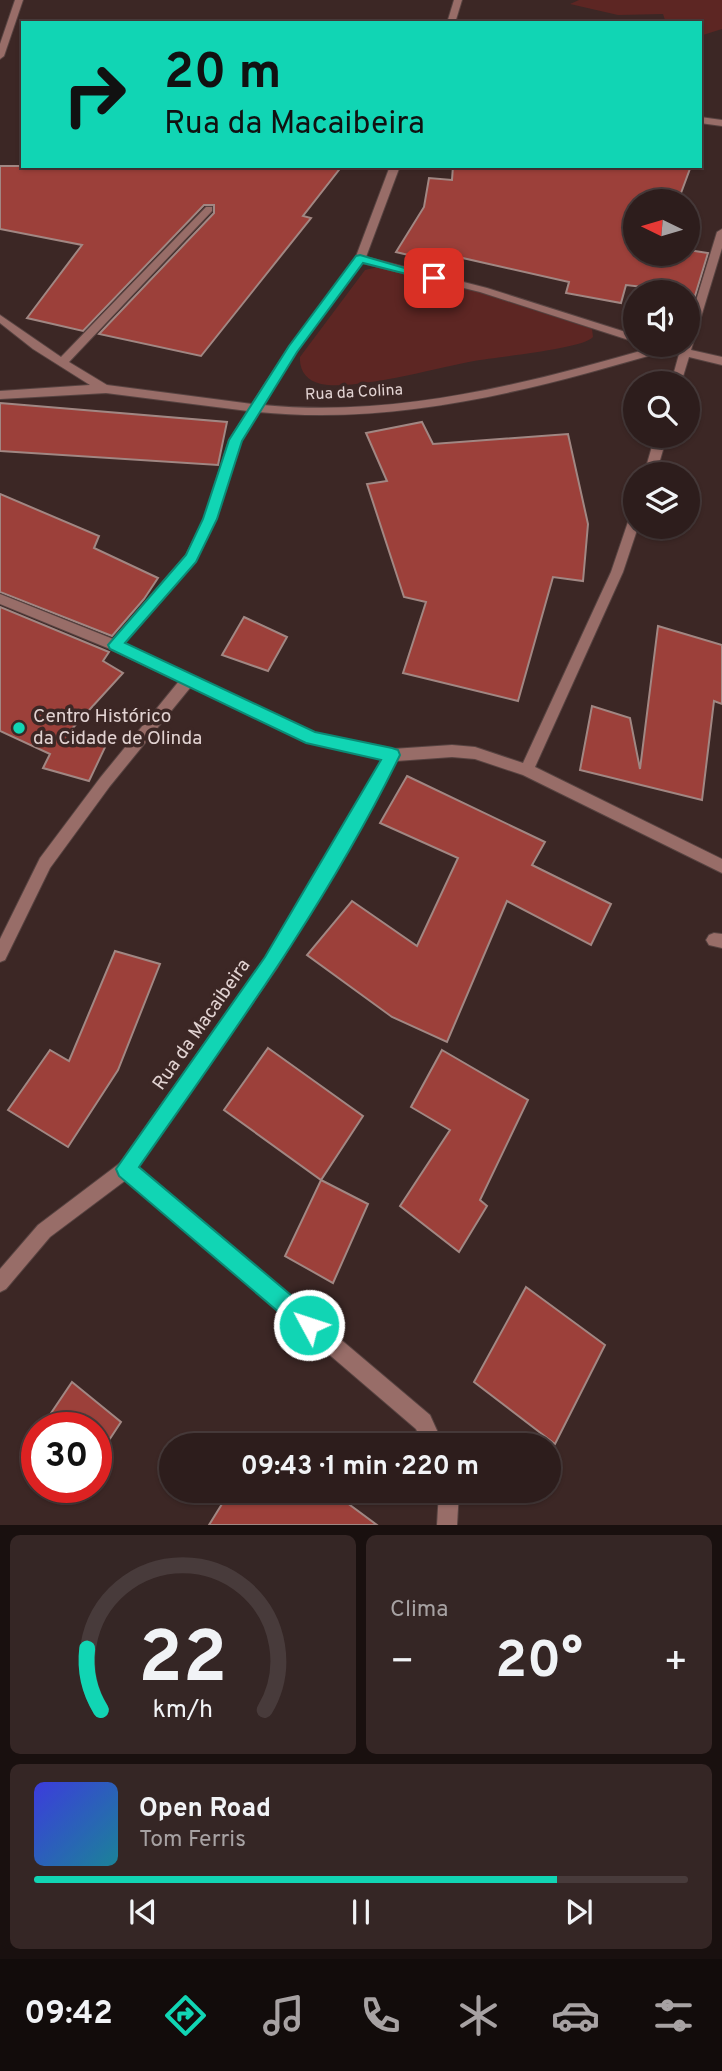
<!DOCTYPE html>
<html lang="pt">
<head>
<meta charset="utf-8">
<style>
  body { margin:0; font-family:Overpass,sans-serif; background:#352625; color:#f1f3f6; height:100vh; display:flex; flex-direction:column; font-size:26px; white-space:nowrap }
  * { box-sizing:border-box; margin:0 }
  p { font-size:23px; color:#a7a2a3 }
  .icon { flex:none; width:38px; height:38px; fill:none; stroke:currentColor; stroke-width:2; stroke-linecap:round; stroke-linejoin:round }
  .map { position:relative; height:1525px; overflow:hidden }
  .side { display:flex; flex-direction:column; gap:10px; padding:10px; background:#19100f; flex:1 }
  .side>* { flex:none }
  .banner { position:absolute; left:21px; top:21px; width:681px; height:147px; border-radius:0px; box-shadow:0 2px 5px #0004,0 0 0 2px #483b3b; background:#11d5b4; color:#111; overflow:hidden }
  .needle { width:46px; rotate:275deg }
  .fabs { position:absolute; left:623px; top:189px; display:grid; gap:14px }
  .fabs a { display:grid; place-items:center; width:77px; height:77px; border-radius:50%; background:#2d1d1c; box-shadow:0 2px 5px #0004,0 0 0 2px #483b3b; font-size:35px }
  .speed { position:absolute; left:21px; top:1412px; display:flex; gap:14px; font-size:35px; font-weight:700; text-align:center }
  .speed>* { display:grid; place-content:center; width:91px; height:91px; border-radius:50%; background:#2d1d1c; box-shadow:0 2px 5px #0004,0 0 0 2px #483b3b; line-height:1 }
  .speed .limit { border:10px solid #d22; background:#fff; color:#111 }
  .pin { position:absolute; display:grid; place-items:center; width:60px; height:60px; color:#fff; margin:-30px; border-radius:14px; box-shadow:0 4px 10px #0006 }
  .me { position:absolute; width:77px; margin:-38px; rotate:310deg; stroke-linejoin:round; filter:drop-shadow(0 0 5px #0008) }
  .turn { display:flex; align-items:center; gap:24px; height:147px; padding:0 28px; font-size:32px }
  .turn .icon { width:91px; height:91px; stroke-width:2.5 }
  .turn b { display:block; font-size:49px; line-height:60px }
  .big { font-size:52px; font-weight:700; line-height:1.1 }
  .side .widget { flex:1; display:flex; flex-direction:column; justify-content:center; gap:10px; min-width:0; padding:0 24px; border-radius:10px; background:#352625 }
  .side .dial { align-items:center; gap:0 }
  .dial svg { height:182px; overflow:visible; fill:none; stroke:#483b3b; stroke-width:7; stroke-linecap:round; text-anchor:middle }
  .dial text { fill:#f1f3f6; stroke:none }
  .song { display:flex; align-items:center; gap:21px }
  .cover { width:84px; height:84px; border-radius:10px; background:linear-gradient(135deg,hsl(240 70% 55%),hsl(190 70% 35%)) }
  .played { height:7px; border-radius:4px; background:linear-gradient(90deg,#11d5b4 80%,#483b3b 80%) }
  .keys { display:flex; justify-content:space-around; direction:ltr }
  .heat { display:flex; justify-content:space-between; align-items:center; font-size:38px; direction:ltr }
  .side .tiles { flex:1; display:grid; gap:10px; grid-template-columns:1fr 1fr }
  .widget:last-child { grid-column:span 2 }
  .trip { position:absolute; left:159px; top:1433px; width:402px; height:70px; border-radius:35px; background:#2d1d1c; box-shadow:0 2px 5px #0004,0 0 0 2px #483b3b; font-weight:700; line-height:70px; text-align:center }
  .tabs { display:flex; height:112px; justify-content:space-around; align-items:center; background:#120c0b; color:#a7a2a3 }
  .tabs .icon { width:49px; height:49px }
  .tabs .selected { color:#11d5b4 }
  .tabs b { font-size:32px; color:#f1f3f6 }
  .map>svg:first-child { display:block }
  .green { fill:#5d2623 }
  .building { fill:#9c403a; stroke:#a18783; stroke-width:2 }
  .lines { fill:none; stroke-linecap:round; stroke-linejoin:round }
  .service-casing { stroke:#574341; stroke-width:2 }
  .minor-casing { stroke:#574341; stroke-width:2 }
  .service { fill:#986d68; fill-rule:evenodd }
  .minor { fill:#986d68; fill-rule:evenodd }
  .route { fill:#11d5b4; stroke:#0b8a75; stroke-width:2 }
  .poi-dot { fill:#11d5b4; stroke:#3c2725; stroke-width:2.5 }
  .labels { text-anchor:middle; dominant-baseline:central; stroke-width:7; stroke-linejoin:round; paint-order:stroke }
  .far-street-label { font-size:16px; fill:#e2d3d2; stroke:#3c2725 }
  .poi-label { font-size:19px; fill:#e2d3d2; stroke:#3c2725; text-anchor:start }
  .street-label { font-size:19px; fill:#e2d3d2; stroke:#3c2725 }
</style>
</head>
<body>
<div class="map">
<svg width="722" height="1525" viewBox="0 0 722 1525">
  <rect width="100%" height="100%" fill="#3c2725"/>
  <g class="green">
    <polygon points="579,0 722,0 722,29 703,35 700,44 700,23 666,23 663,14 618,15 570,4"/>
    <path d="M387,265l11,1 194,63 1,8c-10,12 -98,20 -119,24 -37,7 -121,30 -153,23 -14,-3 -22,-13 -21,-27l65,-87z"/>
  </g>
  <g class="building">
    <polygon points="0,166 342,166 303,216 311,218 201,356 99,334 214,213 214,205 204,205 83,331 27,318 82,245 0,229"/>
    <polygon points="453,166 691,166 678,201 635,201 635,254 688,254 688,250 708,253 695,296 688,295 688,292 626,285 621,303 566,293 569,282 458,257 454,266 396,252 424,207 429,178 452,180"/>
    <polygon points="0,403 227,422 218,465 0,451"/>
    <polygon points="422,422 433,444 568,434 588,524 583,581 553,577 518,701 403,673 426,602 404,597 367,484 387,481 366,433"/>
    <polygon points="0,494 99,536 94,548 158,578 144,599 112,636 0,592"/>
    <polygon points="0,607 109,652 103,661 123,673 70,731 108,741 89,781 43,768 50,754 0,731"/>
    <polygon points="244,617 287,637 268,671 222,655"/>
    <polygon points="658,626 722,645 722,704 714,701 702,800 580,770 592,706 630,718 640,769"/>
    <polygon points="407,776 545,842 532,865 611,904 591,945 507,901 447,1042 392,1017 307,955 352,901 417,946 458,858 380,823"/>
    <polygon points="115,951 160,964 118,1070 68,1147 8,1110 50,1050 69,1061"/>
    <polygon points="268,1048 363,1116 321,1180 224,1110"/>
    <polygon points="442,1050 528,1100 480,1200 487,1206 459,1252 400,1206 450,1130 411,1107"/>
    <polygon points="321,1180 368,1204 333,1283 285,1256"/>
    <polygon points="526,1287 605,1345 555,1444 474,1382"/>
    <polygon points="72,1382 121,1422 96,1460 96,1428 41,1428"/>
    <polygon points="37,1434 37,1470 21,1456"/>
    <polygon points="230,1491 331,1491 377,1525 209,1525"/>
  </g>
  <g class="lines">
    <defs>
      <polygon id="service" points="189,674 196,679 194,683 110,786 50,868 5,960 0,962 0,939 40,858 100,778 184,675"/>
      <g id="minor">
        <polygon points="15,0 23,0 4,56 0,59 0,44"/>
        <polygon points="454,0 462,0 455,23 447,23"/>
        <polygon points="700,117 722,120 722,126 700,123"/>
        <path d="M390,166h10l-34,91 121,31 148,47v7l-155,-50 -118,-29 -65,88 -34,54c133,13 262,-21 388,-57l-1,-3h19l12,3 1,-3h6v-18l29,-95 5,-3v19l-31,102 31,7v8l-33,-8 -8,26h-10l8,-29 -14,-3c-133,39 -267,75 -407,61l-17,28 -25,79 -21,42 -71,82 190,90 78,16 60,-4 23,2 48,16 88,-191 18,-53 6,-4v12h3l-15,45 -88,195 187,92v14l-199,-98 -48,-16 -23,-2 -56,4 -28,53 -91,154 -140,199 293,248 14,31h-20l-8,-17 -290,-249 -76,57 -44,52 -6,3v-23l38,-44 82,-62 145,-205 93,-152 25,-47 -76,-17 -197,-93 -110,-45v-10l113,45 73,-84 18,-36 25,-79 19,-29 -142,-18 -106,6v-8l90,-6 -57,-36 -33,-26v-8l61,42 145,-150h6v4l-143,151 38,23 145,19 37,-57 66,-88z"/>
        <polygon points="655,436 667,436 656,474 644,474"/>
        <polygon points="714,933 722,934 722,948 709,945 706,940 709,935"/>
        <polygon points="439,1491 459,1491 457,1525 437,1525"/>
      </g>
    </defs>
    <use href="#service" class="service-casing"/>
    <use href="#minor" class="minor-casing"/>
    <use href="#service" class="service"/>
    <use href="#minor" class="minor"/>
  </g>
  <path class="route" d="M360,255l79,23 -5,3 -71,-18 -66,89 -55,89 -25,78 -21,43 -71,81 190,89 77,16 6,2 2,5c-71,146 -168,279 -261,412l178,150 3,8 -3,7 -8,3 -7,-3 -183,-156 -3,-7 149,-212 116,-197 -75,-17 -196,-94 -2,-4 78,-90 17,-36 26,-79 60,-94 67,-90z"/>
  <circle class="poi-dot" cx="19" cy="728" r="7"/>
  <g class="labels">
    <g class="far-street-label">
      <text transform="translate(354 393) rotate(-3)">Rua da Colina</text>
    </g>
    <g class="poi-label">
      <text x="33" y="717">Centro Histórico<tspan x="33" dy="22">da Cidade de Olinda</tspan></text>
    </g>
    <g class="street-label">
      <text transform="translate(202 1025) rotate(-55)">Rua da Macaibeira</text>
    </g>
  </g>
</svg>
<div class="fabs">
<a><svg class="needle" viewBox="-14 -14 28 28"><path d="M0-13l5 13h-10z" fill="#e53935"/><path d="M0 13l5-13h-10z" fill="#a7a2a3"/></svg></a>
<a><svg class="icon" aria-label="sound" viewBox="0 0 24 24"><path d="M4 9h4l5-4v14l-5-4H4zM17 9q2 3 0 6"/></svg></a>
<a><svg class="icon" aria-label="search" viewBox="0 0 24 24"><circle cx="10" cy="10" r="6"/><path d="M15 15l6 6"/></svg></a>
<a><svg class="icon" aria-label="layers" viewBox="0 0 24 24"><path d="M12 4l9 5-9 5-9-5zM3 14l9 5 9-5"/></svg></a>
</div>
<div class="speed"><div class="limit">30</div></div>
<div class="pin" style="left:434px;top:278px;background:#d93025"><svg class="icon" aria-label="arrive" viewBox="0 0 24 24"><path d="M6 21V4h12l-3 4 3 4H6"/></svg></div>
<svg class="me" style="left:309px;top:1325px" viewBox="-20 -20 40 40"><circle r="17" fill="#11d5b4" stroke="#fff" stroke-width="3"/><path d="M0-11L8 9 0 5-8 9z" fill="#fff"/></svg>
<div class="trip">09:43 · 1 min · 220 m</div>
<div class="banner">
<div class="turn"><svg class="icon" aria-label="right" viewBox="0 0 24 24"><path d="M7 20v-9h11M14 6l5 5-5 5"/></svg><div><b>20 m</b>Rua da Macaibeira</div></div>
</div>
</div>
<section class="side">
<div class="tiles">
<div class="widget dial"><svg viewBox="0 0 100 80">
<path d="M14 69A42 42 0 1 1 86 69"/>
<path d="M14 69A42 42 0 0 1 8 42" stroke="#11d5b4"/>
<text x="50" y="56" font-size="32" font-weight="700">22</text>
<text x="50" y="72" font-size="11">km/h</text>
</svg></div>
<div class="widget"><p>Clima</p>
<div class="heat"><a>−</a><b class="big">20°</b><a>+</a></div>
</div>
<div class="widget">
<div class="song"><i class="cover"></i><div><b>Open Road</b><p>Tom Ferris</p></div></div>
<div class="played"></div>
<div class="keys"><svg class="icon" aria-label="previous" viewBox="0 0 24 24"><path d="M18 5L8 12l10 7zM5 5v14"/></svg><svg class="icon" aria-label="pause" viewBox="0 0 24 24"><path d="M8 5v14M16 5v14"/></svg><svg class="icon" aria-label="next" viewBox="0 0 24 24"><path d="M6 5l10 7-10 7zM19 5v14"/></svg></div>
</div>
</div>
</section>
<nav class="tabs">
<b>09:42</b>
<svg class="icon selected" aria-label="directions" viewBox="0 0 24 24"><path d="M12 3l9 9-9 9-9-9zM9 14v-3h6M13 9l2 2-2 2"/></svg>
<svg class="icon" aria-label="music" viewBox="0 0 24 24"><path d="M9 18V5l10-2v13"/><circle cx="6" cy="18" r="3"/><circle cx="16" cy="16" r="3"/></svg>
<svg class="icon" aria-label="phone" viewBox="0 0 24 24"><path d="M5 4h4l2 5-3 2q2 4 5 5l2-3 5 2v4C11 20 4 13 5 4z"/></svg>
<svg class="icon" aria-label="climate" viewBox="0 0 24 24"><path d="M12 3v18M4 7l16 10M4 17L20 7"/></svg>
<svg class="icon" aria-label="car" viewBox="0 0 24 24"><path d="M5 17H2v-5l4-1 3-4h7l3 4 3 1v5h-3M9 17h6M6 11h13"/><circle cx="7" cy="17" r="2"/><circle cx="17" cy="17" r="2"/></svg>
<svg class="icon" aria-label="filters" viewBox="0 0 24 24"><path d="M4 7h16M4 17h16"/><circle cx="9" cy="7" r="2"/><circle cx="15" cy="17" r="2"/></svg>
</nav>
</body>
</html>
